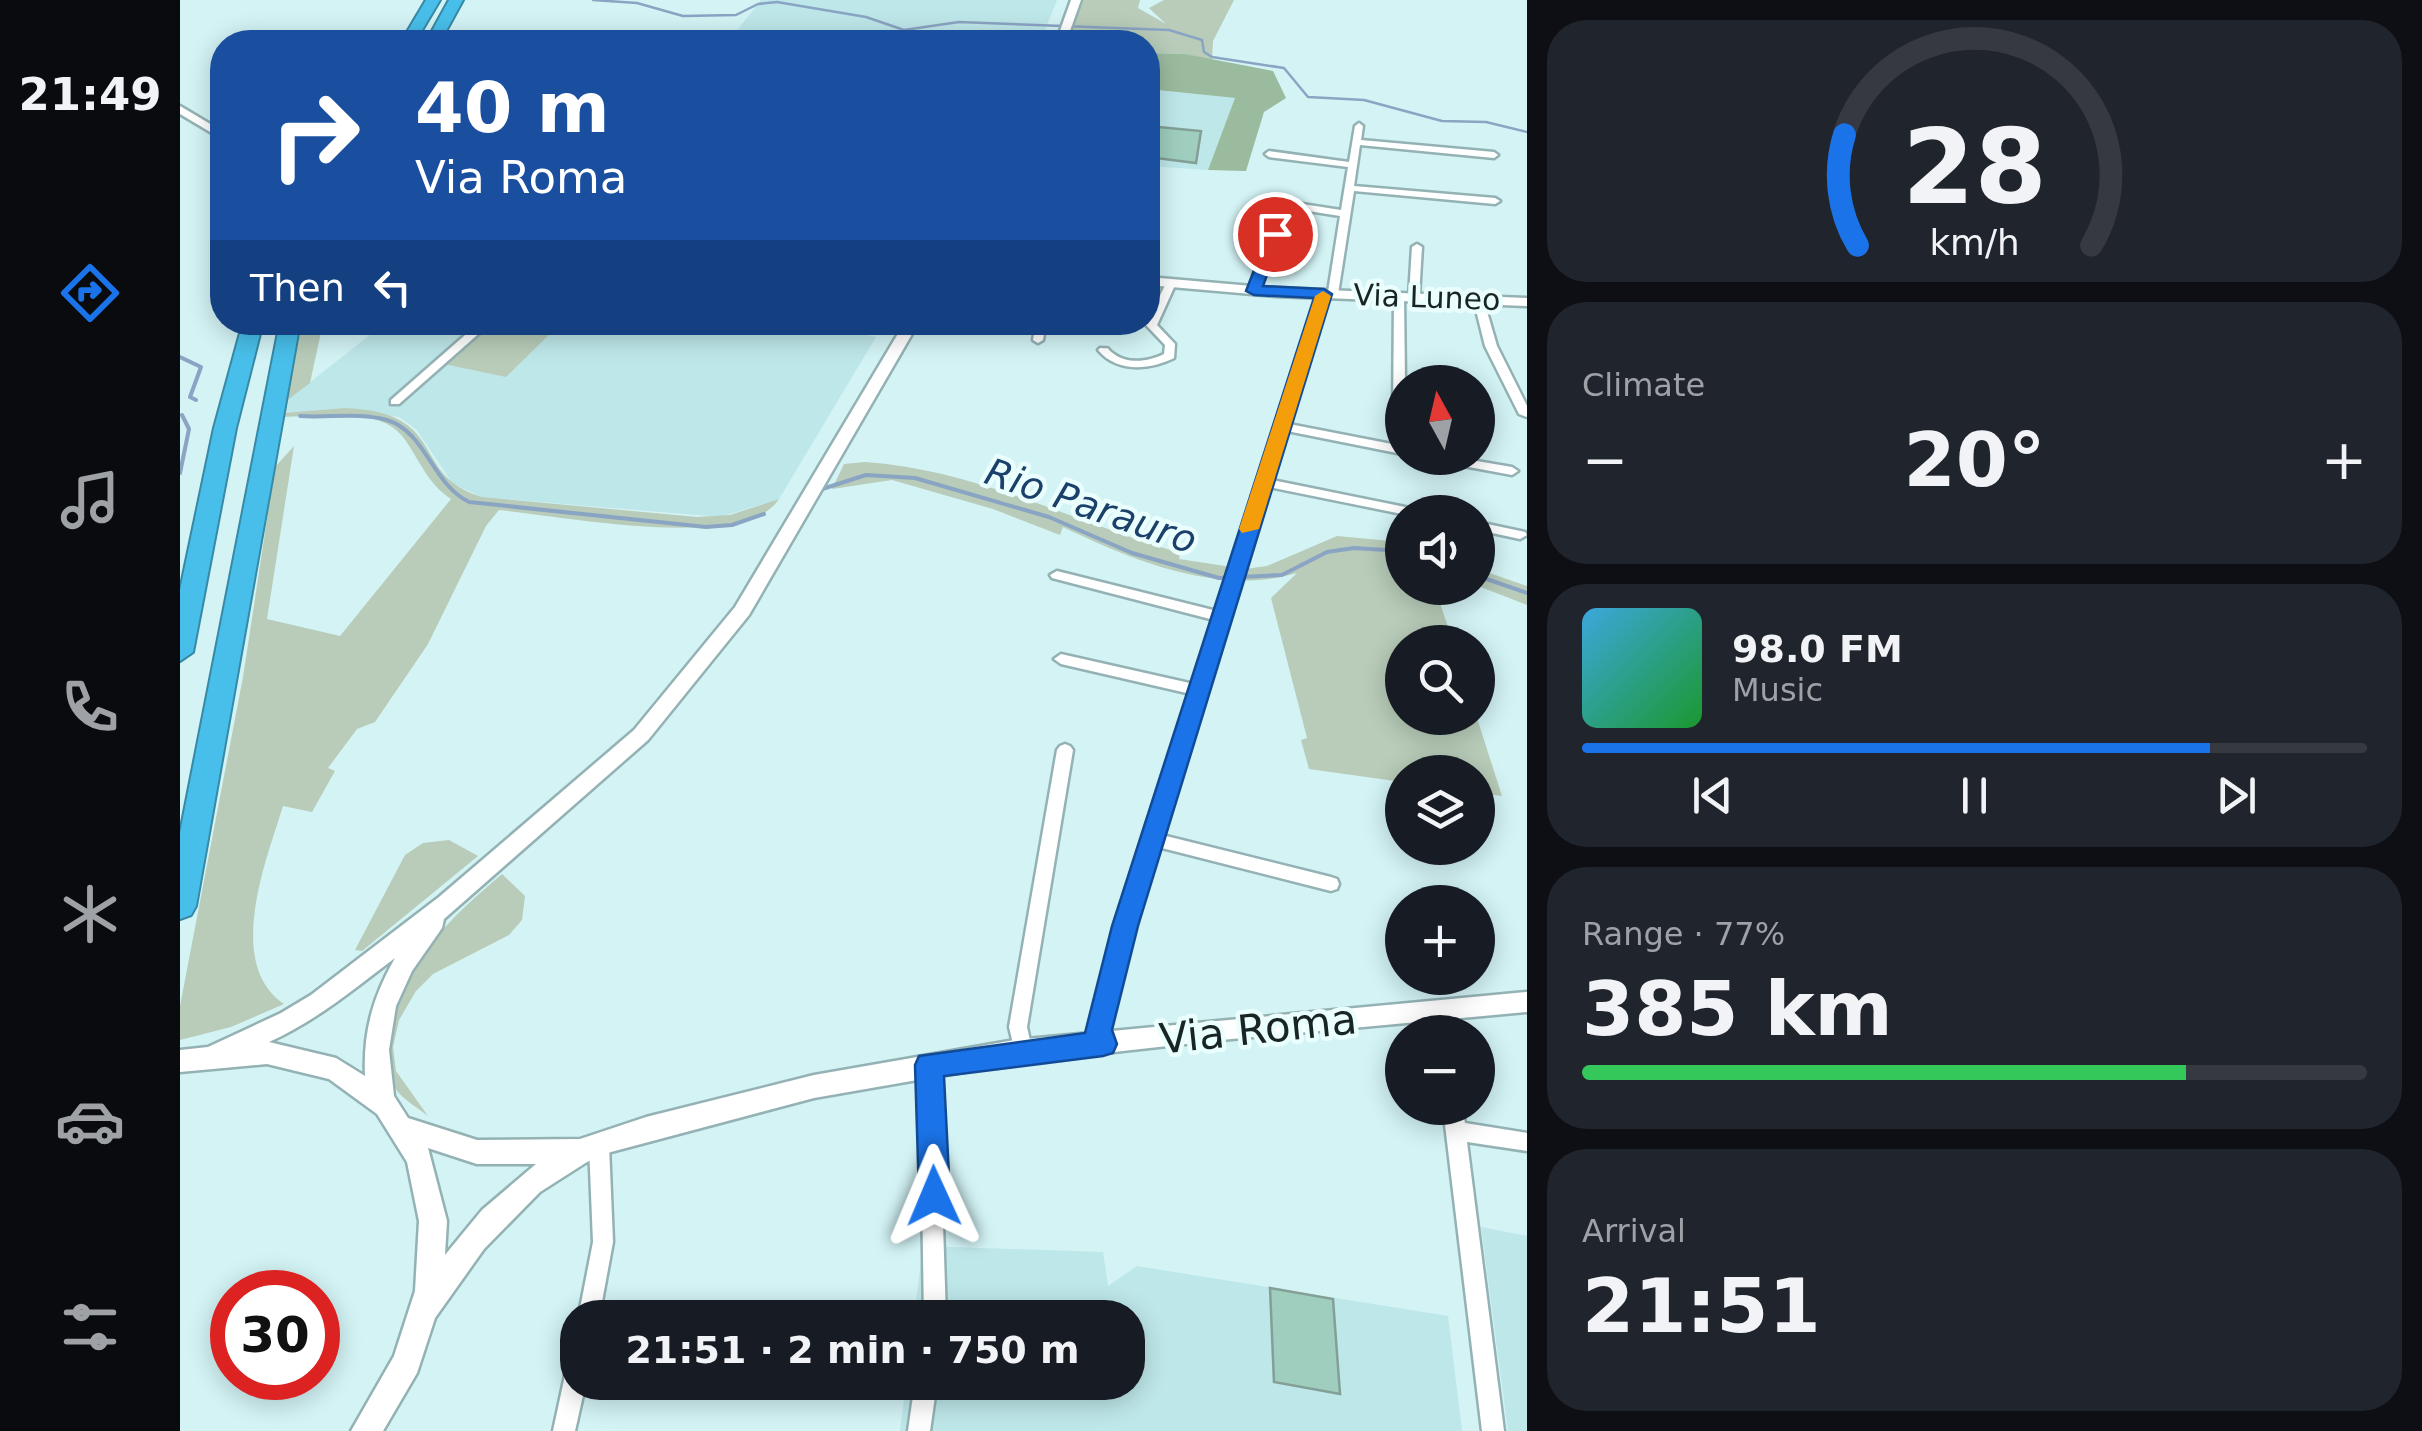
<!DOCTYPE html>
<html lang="en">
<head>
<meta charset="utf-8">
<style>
  body { margin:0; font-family:"DejaVu Sans",sans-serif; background:#20242c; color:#f1f3f6; height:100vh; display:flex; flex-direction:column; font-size:38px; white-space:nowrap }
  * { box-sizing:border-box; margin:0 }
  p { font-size:32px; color:#9ea1a6 }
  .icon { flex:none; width:55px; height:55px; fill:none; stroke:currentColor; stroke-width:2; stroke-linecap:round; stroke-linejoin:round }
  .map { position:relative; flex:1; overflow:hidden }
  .sheet { display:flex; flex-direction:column; gap:20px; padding:20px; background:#0d0f14; width:895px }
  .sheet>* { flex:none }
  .guide { position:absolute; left:30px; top:30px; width:950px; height:305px; border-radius:40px; box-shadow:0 5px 25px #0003; background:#1a4fa0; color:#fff; overflow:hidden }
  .needle { width:65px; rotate:352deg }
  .controls { position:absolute; left:1205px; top:365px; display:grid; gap:20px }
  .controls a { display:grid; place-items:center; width:110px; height:110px; border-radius:50%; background:#171b24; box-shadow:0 5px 25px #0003; font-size:50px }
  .speed { position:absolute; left:30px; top:1270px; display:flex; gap:20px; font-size:50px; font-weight:700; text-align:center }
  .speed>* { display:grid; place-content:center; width:130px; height:130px; border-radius:50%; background:#171b24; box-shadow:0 5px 25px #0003; line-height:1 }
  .speed .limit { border:15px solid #d22; background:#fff; color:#111 }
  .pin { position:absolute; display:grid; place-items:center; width:85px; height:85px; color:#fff; margin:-42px; border:5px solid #fff; border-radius:50%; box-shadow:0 2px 10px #0007 }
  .me { position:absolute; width:110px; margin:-55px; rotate:359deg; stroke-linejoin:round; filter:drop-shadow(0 0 8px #0008) }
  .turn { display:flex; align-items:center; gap:35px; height:210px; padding:0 40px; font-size:45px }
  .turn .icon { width:130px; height:130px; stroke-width:2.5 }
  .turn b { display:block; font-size:70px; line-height:85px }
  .then { display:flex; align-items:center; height:95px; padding:0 40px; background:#0003; gap:20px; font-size:38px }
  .big { font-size:75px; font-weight:700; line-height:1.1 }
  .sheet .tile { flex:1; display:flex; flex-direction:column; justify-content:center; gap:15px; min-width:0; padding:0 35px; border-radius:40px; background:#20242c }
  .sheet .dial { align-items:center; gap:0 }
  .dial svg { height:260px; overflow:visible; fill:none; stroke:#363941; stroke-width:7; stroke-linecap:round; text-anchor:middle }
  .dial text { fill:#f1f3f6; stroke:none }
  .song { display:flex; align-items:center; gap:30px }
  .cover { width:120px; height:120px; border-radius:15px; background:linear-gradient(135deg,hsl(200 70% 55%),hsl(130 70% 35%)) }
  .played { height:10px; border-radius:5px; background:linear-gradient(90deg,#1a73e8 80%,#363941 80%) }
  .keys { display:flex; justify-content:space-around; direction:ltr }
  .heat { display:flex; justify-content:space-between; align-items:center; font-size:55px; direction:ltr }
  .charge { height:15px; border-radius:8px; background:linear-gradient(90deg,#34c759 77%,#363941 0) }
  .trip { position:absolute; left:380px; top:1300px; width:585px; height:100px; border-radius:40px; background:#171b24; box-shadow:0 5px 25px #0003; font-weight:700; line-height:100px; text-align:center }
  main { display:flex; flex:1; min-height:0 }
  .dock { display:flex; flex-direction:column; width:180px; justify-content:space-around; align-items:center; background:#090b0e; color:#9ea1a6 }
  .dock .icon { width:70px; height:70px }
  .dock .on { color:#1a73e8 }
  .dock b { font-size:45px; color:#f1f3f6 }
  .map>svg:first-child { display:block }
  .built { fill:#bee7e9 }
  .green { fill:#b8ccb9 }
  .forest { fill:#9bbb9e }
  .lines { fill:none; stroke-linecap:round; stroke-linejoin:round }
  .stream-far1 { stroke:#8aa4c3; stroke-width:2.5 }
  .stream { stroke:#8aa4c3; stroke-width:4 }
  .building { fill:#9fcebf; stroke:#839f96; stroke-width:2.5 }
  .street-casing { stroke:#94b2b4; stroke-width:5 }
  .secondary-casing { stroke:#94b2b4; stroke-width:5 }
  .highway-casing { stroke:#3889a5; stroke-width:4 }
  .street { fill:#fff; fill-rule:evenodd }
  .secondary { fill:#fff; fill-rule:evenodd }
  .highway { fill:#48bfea; fill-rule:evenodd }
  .route { fill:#1a73e8; stroke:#114b97; stroke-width:2.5 }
  .slow { fill:#f59e0b }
  .labels { text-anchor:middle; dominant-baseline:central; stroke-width:9; stroke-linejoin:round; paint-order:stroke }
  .far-street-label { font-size:30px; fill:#192525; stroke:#ebfefe }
  .water-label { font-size:38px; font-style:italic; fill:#1b416a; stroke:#ebfefe }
  .near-street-label { font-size:42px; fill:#192525; stroke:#ebfefe }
</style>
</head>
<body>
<main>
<nav class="dock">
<b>21:49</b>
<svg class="icon on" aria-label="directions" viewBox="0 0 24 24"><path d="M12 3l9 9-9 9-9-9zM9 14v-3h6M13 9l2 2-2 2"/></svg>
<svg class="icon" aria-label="music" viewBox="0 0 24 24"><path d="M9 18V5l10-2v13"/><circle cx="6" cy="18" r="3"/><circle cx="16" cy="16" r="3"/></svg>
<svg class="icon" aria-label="phone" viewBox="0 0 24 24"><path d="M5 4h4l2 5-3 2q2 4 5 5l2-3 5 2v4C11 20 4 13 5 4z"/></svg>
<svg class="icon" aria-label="climate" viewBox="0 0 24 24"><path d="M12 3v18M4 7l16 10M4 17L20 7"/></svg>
<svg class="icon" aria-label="car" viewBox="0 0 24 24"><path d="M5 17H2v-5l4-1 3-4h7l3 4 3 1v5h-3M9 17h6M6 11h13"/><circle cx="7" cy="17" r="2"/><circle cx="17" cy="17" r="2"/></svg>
<svg class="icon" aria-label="filters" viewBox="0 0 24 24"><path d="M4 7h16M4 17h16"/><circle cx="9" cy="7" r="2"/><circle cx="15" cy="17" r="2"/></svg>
</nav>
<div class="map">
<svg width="1347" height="1431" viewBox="0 0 1347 1431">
  <rect width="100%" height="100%" fill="#d3f3f5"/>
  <g class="built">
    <polygon points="581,0 877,0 860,42 548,42"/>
    <polygon points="968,89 1055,98 1028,170 968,166"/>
    <polygon points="656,322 654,329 696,337 599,499 540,517 302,497 273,484 236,429 219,417 164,408 103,413 105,402 205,323"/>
    <polygon points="1301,1227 1347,1236 1347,1431 1328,1431"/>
    <polygon points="743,1246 923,1252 928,1286 957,1266 1268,1316 1282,1431 720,1431 726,1383 948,1382 948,1318 734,1317"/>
  </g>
  <g class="green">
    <polygon points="903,0 960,0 958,8 986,24 969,8 984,0 1054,0 1033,41 1032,61 1005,54 968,53 968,42 888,42"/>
    <polygon points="122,323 143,323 130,383 105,402"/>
    <polygon points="312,323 381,323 326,377 264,364"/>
    <path d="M164,408c107,4 64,67 138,89l215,20 33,-2 49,-16c-34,54 -222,16 -280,11l-13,16 -58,118 -53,78 -18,7 -29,39 7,3 -23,41 -29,-6c-16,53 -59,157 1,198l-53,23 -51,13v-34l63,-329 32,-210 19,-21 -27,173 73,17 111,-137c-25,-17 -31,-39 -48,-62 -25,-32 -87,-20 -121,-20l1,-4z"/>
    <path d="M685,462c109,7 212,61 315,91l-1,6 66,10 22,-3 70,-30 65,6v46h33l18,54h-51v76h75l25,78 -24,-3v-21h-76v10l-93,-13 -8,-29 6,-2 -36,-140 26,-25c-79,23 -163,-12 -234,-46l-3,8 -67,-26 -101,-29 -60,9 12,-25z"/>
    <polygon points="1298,569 1347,586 1347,605 1298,586"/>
    <polygon points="269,840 298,856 182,951 175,950 225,855 243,843"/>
    <path d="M322,874l23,22 -3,24 -13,15 -76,39 -17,17 -17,29 -6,27 3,24 32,45c-11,-9 -27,-17 -34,-30 -9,-16 -7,-28 -5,-45 8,-74 59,-121 113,-167z"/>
  </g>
  <polygon class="forest" points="968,53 1005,54 1093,71 1106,98 1084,112 1066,171 1028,170 1055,98 968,89"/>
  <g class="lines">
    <polyline class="stream-far1" points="413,0 457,3 503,16 556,15 578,4 597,2 686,17 724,30 779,22 989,30 1022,40 1024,52 1032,57 1104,68 1128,97 1184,100 1262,121 1306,122 1347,132"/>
    <g class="stream">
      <polyline points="0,357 21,367 10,397 16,400"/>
      <path d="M120,416c29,2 59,-4 87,4 39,12 45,64 82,82l237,25 26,-2 32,-11"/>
      <polyline points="0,473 9,429 2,415"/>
      <polyline points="639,490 686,475 735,478 869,517 952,553 1039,578 1102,575 1147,552 1174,548 1222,551"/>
      <polyline points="1298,576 1347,593"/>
    </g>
  </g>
  <g class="building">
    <polygon points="968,126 1021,131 1016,163 968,157"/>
    <polygon points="1090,1288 1153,1299 1160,1394 1094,1382"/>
  </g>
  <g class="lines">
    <defs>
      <g id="street">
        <polygon points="1179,123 1183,126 1181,140 1314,152 1318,155 1314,158 1180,145 1174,186 1315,198 1320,201 1315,204 1174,191 1158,294 1153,297 1149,295 1109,424 1222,446 1222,454 1107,431 1092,480 1230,508 1236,512 1222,514 1089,487 982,835 1151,877 1157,879 1159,884 1157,889 1151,891 978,847 954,926 927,1030 932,1044 930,1050 923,1052 916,1050 909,1030 936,926 1011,694 881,664 874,659 881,654 1014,684 1034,620 872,578 870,575 877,571 1037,611 1139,294 1144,291 1148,292 1160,216 1084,204 1079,201 1084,198 1161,210 1168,167 1089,157 1085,154 1089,151 1169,162 1175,126"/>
        <polygon points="1092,231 1100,233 1079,291 1070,293 1069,291"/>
        <polygon points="1237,244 1242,247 1239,296 1234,299 1229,296 1232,247"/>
        <path d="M987,281l9,2 -19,42 18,19 -1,14c-24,12 -57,15 -76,-8l2,-2c14,1 3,-2 14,6 15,11 36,7 50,0l1,-9 -19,-20z"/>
        <polygon points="1219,293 1224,296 1225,382 1222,382 1222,425 1219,426 1213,422 1214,296"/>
        <polygon points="1294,296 1303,298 1317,346 1347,406 1347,417 1339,414 1305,346 1293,298"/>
        <polygon points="300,322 312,322 219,404 211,404 211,400"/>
        <polygon points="856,322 866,322 863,340 858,343 853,340"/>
        <polygon points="1256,458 1279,458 1332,467 1338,471 1332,475 1262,462"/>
        <polygon points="1298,522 1345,532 1347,535 1340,539 1298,530"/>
        <polygon points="885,744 890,746 893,750 847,1027 853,1054 851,1060 844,1062 837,1060 829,1027 877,750 880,746"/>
        <polygon points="1261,1003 1267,1005 1273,1032 1255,1032 1252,1011 1255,1005"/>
        <polygon points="749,1057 756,1059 758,1065 766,1318 744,1318 740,1065 742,1059"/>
        <polygon points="1263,1108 1282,1108 1285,1123 1347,1133 1347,1151 1287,1142 1324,1431 1302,1431"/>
        <polygon points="419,1136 426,1138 429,1145 433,1242 419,1318 398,1319 413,1242 409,1145 412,1138"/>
        <polygon points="398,1355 398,1382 406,1382 395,1431 373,1431 387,1366 390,1358"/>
        <polygon points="735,1382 757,1382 750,1431 728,1431"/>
      </g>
      <g id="secondary">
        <polygon points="891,0 901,0 886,42 876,42"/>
        <polygon points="0,106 42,131 42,139 0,114"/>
        <polygon points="968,277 1095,288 1347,298 1347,306 1095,296 968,285"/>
        <path d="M725,322h14l-170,293 -101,125 -204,179 -2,9 -30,43 -16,35 -7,44 5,46 14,22 69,22 103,-1 66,-22 168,-42 201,-35 512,-48v20l-306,28 -206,23 -201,35 -203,54 -24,10 -47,30 -56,57 -49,69 -18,55 -34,58h-32l43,-75 21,-65 4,-70 -12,-59 -30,-48 -48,-35 -62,-15 -87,8v-22l28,-3 73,-34 30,-18 128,-98 195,-167 101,-123zM215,958c-22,39 -32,73 -30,118l-29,-18 -67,-16c47,-21 85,-53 126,-84zM248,1148l49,16h59l-54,46 -37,45 2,-34z"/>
      </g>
      <g id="highway">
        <polygon points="246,0 260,0 235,42 221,42"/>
        <polygon points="269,0 283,0 260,42 246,42"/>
        <polygon points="63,322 83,322 56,428 13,652 0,661 0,590 34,428"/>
        <polygon points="100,322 120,322 16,906 11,915 0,919 0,833"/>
      </g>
    </defs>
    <use href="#street" class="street-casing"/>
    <use href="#secondary" class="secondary-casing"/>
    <use href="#highway" class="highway-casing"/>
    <use href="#street" class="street"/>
    <use href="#secondary" class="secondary"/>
    <use href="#highway" class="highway"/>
  </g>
  <polygon class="route" points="1095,229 1102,234 1083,286 1144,289 1152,294 958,926 932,1030 937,1044 933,1053 923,1056 764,1076 770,1196 765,1206 754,1210 744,1206 739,1196 735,1065 739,1056 905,1033 932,926 1134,298 1074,295 1066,291 1088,234"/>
  <polygon class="slow" points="1143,291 1151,296 1079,529 1062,533 1059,529 1135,296"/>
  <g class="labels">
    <g class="far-street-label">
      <text transform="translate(1247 297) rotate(2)">Via Luneo</text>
    </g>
    <g class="water-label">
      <text transform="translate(911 506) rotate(19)">Rio Parauro</text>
    </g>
    <g class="near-street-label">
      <text transform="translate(1078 1029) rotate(-6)">Via Roma</text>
    </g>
  </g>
</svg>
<div class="controls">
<a><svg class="needle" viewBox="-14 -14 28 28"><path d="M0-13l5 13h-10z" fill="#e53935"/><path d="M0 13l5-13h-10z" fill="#9ea1a6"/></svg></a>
<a><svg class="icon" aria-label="sound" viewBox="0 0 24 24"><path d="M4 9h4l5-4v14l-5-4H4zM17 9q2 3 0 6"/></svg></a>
<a><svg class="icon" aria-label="search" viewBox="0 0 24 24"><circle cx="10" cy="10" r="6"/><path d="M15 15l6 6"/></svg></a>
<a><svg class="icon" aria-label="layers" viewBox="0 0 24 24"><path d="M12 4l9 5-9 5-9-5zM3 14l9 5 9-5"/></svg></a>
<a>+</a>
<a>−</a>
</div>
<div class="speed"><div class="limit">30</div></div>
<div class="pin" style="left:1095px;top:234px;background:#d93025"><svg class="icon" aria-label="arrive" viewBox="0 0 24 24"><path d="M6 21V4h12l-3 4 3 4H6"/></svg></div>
<svg class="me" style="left:754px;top:1196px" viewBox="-20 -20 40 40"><path d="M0-17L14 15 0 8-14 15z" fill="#1a73e8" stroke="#fff" stroke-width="4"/></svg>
<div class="trip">21:51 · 2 min · 750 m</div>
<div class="guide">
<div class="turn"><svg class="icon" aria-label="right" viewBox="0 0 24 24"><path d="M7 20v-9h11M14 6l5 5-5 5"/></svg><div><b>40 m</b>Via Roma</div></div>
<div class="then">Then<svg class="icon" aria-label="left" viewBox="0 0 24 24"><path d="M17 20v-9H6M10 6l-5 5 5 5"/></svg></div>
</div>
</div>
<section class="sheet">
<div class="tile dial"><svg viewBox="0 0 100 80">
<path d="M14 69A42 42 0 1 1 86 69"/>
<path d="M14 69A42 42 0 0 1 10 35" stroke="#1a73e8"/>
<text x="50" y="56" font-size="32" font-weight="700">28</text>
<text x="50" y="72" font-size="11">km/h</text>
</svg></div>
<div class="tile"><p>Climate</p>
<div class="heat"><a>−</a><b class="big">20°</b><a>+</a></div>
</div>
<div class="tile">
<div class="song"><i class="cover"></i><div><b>98.0 FM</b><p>Music</p></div></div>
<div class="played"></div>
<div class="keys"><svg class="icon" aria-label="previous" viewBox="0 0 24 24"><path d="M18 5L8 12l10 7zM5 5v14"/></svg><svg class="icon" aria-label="pause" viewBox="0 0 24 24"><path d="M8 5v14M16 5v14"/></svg><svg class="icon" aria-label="next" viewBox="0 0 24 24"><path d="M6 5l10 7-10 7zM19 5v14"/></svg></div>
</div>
<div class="tile"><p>Range · 77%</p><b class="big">385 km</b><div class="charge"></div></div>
<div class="tile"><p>Arrival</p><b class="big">21:51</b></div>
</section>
</main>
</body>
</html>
